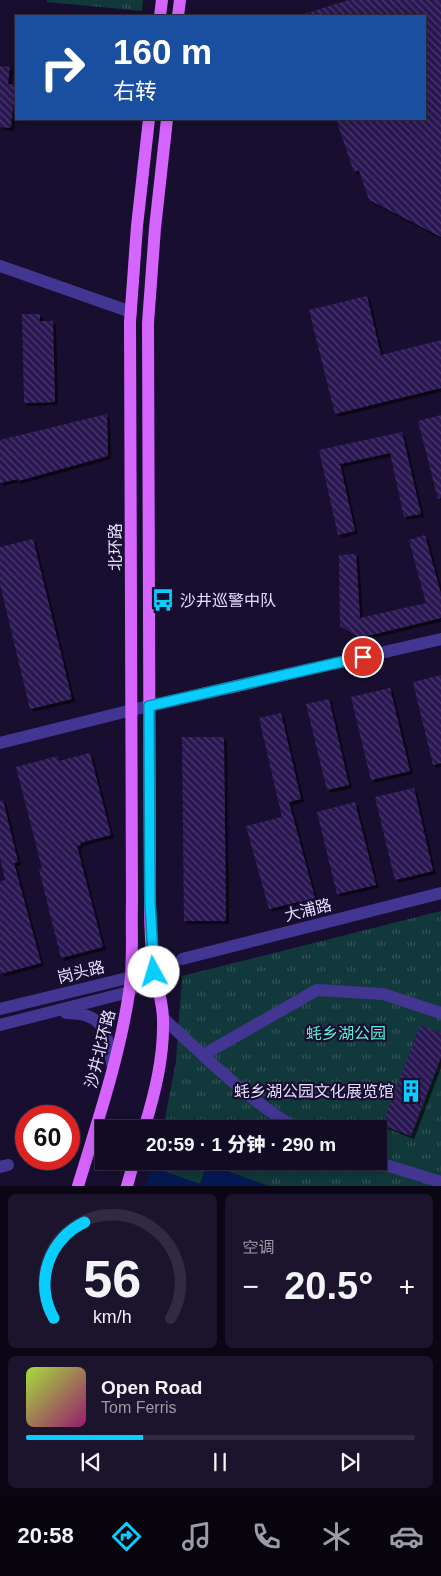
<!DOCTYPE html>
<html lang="zh">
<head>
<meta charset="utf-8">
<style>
  body { margin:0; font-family:Arial,"Noto Sans SC",sans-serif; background:#1b142c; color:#f1f3f6; height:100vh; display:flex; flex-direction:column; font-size:19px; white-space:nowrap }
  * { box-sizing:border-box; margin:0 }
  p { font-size:16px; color:#9c9ba6 }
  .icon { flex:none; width:28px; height:28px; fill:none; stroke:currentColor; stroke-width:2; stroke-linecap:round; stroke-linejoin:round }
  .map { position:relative; height:1186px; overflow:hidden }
  .details { display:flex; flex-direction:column; gap:8px; padding:8px; background:#0a0614; flex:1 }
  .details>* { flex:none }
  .guide { position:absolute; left:15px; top:15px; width:411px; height:105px; border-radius:0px; box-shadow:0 2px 12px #0003,0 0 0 1px #312b41; background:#1a4fa0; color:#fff; overflow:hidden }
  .speed { position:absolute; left:15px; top:1105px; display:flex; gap:10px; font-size:25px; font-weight:700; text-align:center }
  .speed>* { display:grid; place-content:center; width:65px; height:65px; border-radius:50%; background:#120b24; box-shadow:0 2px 12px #0003,0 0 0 1px #312b41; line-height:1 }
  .speed .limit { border:8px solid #d22; background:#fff; color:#111 }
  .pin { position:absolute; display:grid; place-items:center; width:42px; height:42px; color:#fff; margin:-21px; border:2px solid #fff; border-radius:50%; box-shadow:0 1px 5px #0007 }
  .me { position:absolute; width:55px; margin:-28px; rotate:354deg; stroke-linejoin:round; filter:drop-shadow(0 0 4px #0008) }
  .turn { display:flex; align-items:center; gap:18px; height:105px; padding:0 15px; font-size:22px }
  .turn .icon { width:65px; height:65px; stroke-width:2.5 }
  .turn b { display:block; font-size:35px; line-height:42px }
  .big { font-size:38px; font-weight:800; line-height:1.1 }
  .details .card { flex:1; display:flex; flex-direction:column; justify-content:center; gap:8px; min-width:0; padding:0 18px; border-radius:8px; background:#1b142c }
  .details .dial { align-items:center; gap:0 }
  .dial svg { height:130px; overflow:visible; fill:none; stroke:#312b41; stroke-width:7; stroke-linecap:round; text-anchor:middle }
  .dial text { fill:#f1f3f6; stroke:none }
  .song { display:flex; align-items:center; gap:15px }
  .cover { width:60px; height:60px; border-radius:8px; background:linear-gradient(135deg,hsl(80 70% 55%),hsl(320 70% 35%)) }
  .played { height:5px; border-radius:2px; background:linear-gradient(90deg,#0acdff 30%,#312b41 30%) }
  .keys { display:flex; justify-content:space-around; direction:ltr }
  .heat { display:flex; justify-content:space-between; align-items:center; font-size:28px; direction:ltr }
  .details .tiles { flex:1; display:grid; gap:8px; grid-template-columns:1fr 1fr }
  .card:last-child { grid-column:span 2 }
  .trip { position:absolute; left:95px; top:1120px; width:292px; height:50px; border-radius:0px; background:#120b24; box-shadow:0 2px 12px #0003,0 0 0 1px #312b41; font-weight:800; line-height:50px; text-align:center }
  .menu { display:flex; height:80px; justify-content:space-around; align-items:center; background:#07040e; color:#9c9ba6 }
  .menu .icon { width:35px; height:35px }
  .menu .current { color:#0acdff }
  .menu b { font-size:22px; color:#f1f3f6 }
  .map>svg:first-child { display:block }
  .park { fill:url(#park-tufts) }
  .water { fill:#051953 }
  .building { fill:url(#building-back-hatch); filter:url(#shadow) }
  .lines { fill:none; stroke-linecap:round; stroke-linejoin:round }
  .minor { stroke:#433693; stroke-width:12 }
  .major { stroke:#d665ff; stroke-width:12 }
  .route-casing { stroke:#0685a6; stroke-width:12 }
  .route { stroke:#0acdff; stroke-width:9 }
  .labels { text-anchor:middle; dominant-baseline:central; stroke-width:4.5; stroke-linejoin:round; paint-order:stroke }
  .street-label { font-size:16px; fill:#e5deff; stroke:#180f30 }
  .poi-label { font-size:16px; fill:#e5deff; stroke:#180f30; text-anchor:start }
  .park-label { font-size:16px; fill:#5cedd8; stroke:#180f30 }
</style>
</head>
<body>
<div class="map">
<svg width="441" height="1186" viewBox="0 0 441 1186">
  <defs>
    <pattern id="park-tufts" width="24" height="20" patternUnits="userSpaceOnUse" patternTransform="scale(1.25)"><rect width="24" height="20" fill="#11383a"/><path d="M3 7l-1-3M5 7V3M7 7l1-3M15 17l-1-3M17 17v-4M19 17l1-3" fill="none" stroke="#345458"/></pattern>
    <pattern id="building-back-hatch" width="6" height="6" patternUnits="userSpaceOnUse" patternTransform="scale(1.25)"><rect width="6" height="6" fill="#2b1953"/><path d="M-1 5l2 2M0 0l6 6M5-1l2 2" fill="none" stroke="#4a3a6d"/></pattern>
    <filter id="shadow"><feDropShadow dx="3" dy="3" stdDeviation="0" flood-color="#0009"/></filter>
  </defs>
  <rect width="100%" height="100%" fill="#180f30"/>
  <g class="park">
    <polygon points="47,0 143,0 142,11 47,2"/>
    <polygon points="441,911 441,1186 268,1186 208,1164 200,1184 152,1167 154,1161 379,1161 379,1129 163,1129 176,1061 182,976"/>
  </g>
  <polygon class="water" points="207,1164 268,1186 146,1186 152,1167 200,1184"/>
  <g class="building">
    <polygon points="349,0 441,0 441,237 369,200 359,170 354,172 336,119 425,119 425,16 305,16 304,14"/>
    <polygon points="0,66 10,67 8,84 16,85 11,128 0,127"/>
    <polygon points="367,296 381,355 441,340 441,388 335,414 309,310"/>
    <polygon points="22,314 40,314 40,321 53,321 55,402 24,403"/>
    <polygon points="107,414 108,456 18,481 18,479 0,483 0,440"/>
    <polygon points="441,415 441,498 438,499 418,421"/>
    <polygon points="402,432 421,514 404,517 390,453 340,464 355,531 338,535 319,450"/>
    <polygon points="425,535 441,594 441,618 359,638 340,626 339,555 356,554 360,618 426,603 409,540"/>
    <polygon points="33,539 72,699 30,709 0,584 0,547"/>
    <polygon points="441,675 441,763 433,765 413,682"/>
    <polygon points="390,688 410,771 371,780 351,697"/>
    <polygon points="329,699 349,785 327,790 306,704"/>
    <polygon points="281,713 301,799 289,802 315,898 269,909 246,826 282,817 259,718"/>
    <polygon points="182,737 224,737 226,921 184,921"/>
    <polygon points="90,753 111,835 80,843 81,845 77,846 103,947 61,958 39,869 42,868 16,767 58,756 59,761"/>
    <polygon points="414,788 433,871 395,880 375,797"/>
    <polygon points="3,800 18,862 14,863 41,963 0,974 0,881 5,880 0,858 0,801"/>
    <polygon points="355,802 376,885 337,894 317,812"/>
    <polygon points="420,1025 441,1033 441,1057 411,1136 382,1125"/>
  </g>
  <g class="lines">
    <g class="minor">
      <polyline points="0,266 131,312"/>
      <polyline points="0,743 132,710 441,639"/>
      <polyline points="182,959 441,893"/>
      <polyline points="0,1009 140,975"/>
      <path d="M66,1013c42,0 40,22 47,55"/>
      <path d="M163,1018c43,40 84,81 134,111"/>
      <polyline points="0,1025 129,992 155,972"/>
      <polyline points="203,1055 317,990 383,994 441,1013"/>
      <polyline points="373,1161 441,1182"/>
      <polyline points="0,1167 8,1165"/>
    </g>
    <g class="major">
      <polyline points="160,16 162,0"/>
      <polyline points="178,16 180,0"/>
      <path d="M144,1129c11,-36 20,-72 19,-109 0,-18 -6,-33 -9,-49 -3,-23 -4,-46 -4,-69l-2,-579 7,-95 12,-109"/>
      <path d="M78,1186c19,-63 41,-127 51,-193 5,-29 2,-61 3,-92l-2,-579 7,-96 12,-107"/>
      <polyline points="127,1186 134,1161"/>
    </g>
  </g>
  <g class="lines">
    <defs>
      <polyline id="route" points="154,972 150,902 149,706 363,657"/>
    </defs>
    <use href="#route" class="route-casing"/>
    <use href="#route" class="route"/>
  </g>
  <defs>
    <symbol id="bus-bare" viewBox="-9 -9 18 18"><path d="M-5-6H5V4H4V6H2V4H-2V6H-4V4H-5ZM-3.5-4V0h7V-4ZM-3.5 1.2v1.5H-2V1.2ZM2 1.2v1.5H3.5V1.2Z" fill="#0acdff" stroke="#180f30" stroke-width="2.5" paint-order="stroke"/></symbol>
    <symbol id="building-bare" viewBox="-9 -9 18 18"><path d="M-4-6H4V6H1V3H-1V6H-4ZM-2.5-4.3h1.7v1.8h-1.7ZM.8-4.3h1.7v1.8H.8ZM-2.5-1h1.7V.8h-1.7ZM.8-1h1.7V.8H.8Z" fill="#0acdff" stroke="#180f30" stroke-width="2.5" paint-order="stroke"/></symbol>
  </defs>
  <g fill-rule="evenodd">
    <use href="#bus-bare" x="147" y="584" width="32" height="32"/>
    <use href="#building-bare" x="395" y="1075" width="32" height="32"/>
  </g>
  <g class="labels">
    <g class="street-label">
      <text transform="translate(115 547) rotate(-90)">北环路</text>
      <text transform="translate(308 910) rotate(-14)">大浦路</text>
      <text transform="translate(81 972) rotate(-14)">岗头路</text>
      <text transform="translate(100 1049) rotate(-76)">沙井北环路</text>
    </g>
    <g class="poi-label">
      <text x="180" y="600">沙井巡警中队</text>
      <text x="394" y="1091" text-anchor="end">蚝乡湖公园文化展览馆</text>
    </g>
    <g class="park-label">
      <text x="346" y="1033">蚝乡湖公园</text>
    </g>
  </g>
</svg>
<div class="speed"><div class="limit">60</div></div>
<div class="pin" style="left:363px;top:657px;background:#d93025"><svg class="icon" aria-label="arrive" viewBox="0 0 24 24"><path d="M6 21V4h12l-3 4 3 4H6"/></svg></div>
<svg class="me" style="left:154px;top:972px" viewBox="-20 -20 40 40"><circle r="19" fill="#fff"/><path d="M0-13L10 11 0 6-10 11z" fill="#0acdff"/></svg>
<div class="trip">20:59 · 1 分钟 · 290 m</div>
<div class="guide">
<div class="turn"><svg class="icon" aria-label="right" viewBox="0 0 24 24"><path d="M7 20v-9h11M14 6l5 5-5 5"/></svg><div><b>160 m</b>右转</div></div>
</div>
</div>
<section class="details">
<div class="tiles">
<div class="card dial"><svg viewBox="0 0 100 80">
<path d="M14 69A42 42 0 1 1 86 69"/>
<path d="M14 69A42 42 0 0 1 33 10" stroke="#0acdff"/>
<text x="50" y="56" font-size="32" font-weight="700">56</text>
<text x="50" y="72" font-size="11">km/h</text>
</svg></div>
<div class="card"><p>空调</p>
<div class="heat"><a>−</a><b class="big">20.5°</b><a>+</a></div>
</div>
<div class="card">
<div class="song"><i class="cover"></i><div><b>Open Road</b><p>Tom Ferris</p></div></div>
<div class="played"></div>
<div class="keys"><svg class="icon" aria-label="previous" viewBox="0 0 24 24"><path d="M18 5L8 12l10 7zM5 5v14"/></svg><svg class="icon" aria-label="pause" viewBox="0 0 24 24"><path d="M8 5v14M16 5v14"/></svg><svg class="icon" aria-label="next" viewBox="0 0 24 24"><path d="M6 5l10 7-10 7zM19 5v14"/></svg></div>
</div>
</div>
</section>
<nav class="menu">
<b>20:58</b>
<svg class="icon current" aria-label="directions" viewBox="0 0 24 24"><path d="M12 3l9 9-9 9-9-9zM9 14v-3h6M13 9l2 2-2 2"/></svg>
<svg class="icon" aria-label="music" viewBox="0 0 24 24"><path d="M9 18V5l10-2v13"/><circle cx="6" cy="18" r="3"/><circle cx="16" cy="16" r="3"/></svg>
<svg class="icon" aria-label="phone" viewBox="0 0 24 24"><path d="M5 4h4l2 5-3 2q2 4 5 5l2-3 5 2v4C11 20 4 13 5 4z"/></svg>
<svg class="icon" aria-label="climate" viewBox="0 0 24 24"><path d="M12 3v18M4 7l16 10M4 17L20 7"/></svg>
<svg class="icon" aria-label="car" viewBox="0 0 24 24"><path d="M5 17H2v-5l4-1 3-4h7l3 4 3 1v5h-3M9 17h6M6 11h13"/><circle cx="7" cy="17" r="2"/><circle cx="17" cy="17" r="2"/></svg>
</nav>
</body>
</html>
